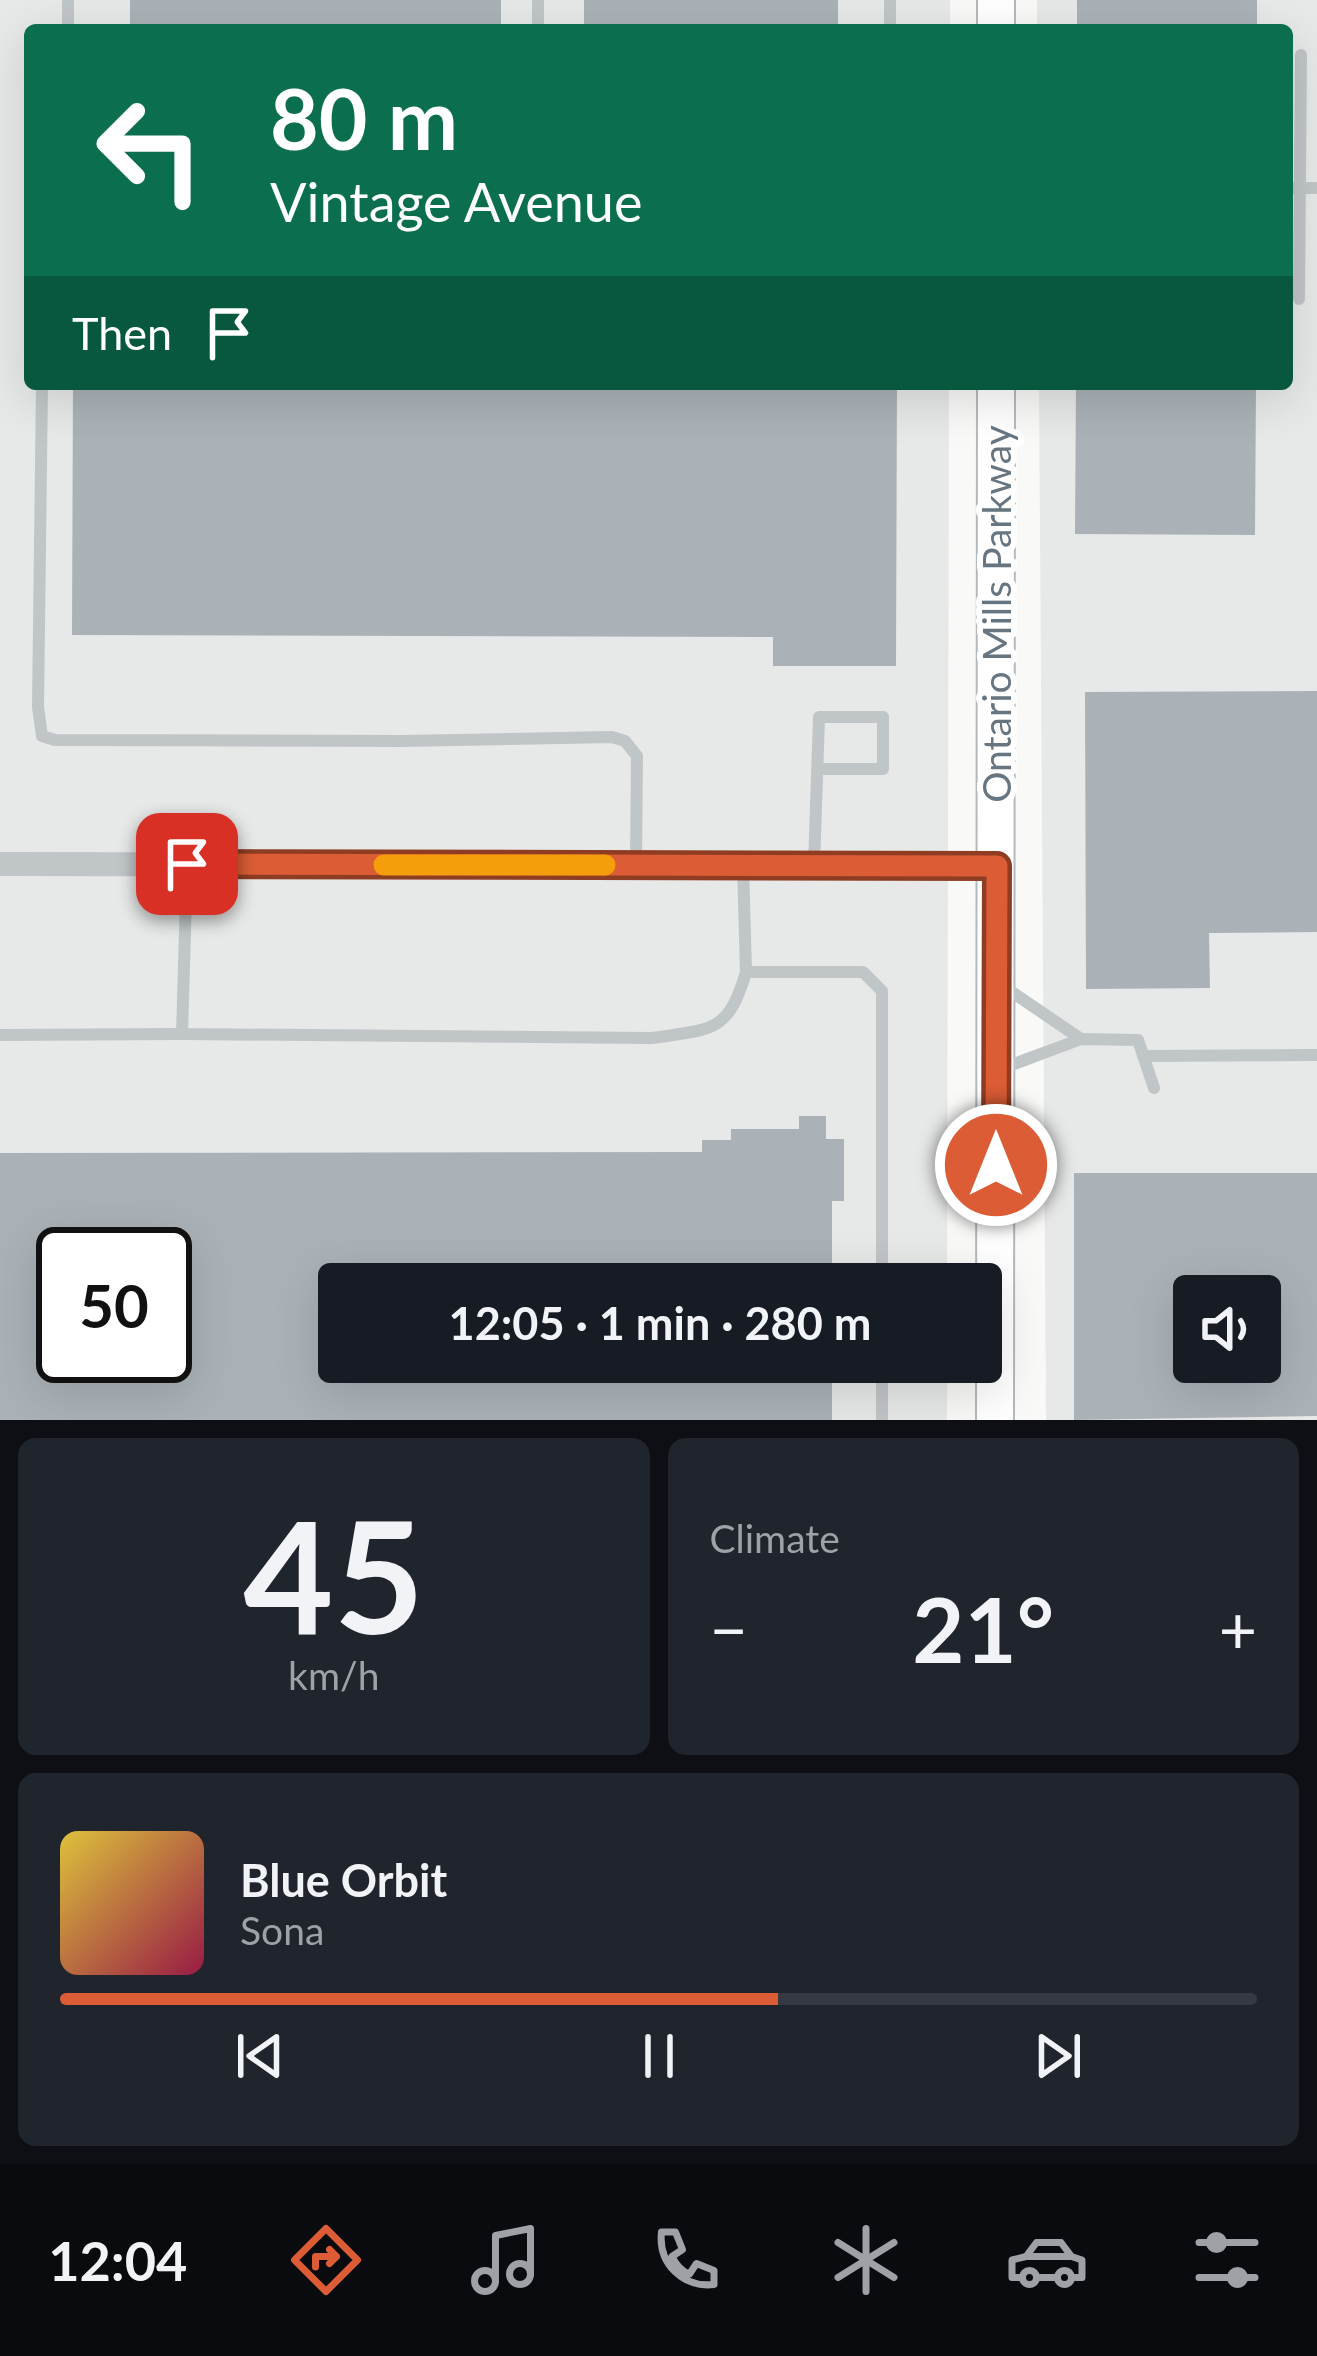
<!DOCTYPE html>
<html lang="en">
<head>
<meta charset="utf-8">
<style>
  body { margin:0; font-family:Lato,sans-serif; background:#20242c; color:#f1f3f6; height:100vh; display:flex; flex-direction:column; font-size:45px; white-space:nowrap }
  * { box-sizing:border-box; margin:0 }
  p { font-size:39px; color:#9ea1a6 }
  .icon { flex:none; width:66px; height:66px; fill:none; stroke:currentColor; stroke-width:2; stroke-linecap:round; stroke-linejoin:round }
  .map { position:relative; height:1420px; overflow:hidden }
  .details { display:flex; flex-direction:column; gap:18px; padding:18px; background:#0d0f14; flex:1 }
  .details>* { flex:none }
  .top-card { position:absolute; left:24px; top:24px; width:1269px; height:366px; border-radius:12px; box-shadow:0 12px 48px #0002; background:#0b6e4f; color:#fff; overflow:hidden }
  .tools { position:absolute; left:1173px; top:1275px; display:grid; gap:24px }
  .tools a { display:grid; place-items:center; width:108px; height:108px; border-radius:12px; background:#171b24; box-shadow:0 12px 48px #0002; font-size:60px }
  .speed { position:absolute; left:36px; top:1227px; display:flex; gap:24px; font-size:60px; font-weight:700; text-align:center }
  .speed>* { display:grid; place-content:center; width:156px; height:156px; border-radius:50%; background:#171b24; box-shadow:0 12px 48px #0002; line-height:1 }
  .speed .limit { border:6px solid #111; border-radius:18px; background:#fff; color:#111 }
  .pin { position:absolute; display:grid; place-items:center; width:102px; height:102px; color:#fff; margin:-51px; border-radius:24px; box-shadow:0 6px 18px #0006 }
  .me { position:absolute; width:132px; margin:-66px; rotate:0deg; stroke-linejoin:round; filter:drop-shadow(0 0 9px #0008) }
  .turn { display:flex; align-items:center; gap:42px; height:252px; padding:0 48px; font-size:54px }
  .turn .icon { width:156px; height:156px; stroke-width:2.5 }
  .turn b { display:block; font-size:84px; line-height:102px }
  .then { display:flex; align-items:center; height:114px; padding:0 48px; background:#0003; gap:24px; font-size:45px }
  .big { font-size:90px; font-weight:700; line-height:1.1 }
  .details .card { flex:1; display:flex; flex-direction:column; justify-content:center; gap:18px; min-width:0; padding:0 42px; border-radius:18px; background:#20242c }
  .details .dial { align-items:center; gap:0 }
  .dial b { font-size:156px; line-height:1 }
  .song { display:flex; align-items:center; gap:36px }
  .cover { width:144px; height:144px; border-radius:18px; background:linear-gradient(135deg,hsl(50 70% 55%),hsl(340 70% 35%)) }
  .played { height:12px; border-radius:6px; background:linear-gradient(90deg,#db5c35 60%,#363941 60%) }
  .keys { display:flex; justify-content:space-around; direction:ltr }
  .heat { display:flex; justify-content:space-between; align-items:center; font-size:66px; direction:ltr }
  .details .tiles { flex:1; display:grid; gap:18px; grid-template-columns:1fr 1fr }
  .card:last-child { grid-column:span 2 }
  .trip { position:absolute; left:318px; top:1263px; width:684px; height:120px; border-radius:12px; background:#171b24; box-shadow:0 12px 48px #0002; font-weight:700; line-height:120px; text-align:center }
  .menu { display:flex; height:192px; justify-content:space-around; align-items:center; background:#090b0e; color:#9ea1a6 }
  .menu .icon { width:84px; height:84px }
  .menu .active { color:#db5c35 }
  .menu b { font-size:54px; color:#f1f3f6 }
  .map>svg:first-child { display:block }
  .built { fill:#e7e8e8; fill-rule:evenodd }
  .building { fill:#aab2b7; fill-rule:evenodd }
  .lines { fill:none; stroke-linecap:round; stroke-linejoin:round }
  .secondary-casing { stroke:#b3b9bd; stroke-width:40 }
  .lane { stroke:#c0c5c8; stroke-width:12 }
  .street { stroke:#c0c5c8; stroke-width:24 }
  .secondary { stroke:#fff; stroke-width:36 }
  .route-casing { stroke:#8e3c22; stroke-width:30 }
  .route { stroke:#db5c35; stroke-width:21 }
  .slow { stroke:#f59e0b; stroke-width:21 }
  .labels { text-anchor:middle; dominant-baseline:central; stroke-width:12; stroke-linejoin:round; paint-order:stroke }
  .street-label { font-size:39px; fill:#667580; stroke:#fff }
</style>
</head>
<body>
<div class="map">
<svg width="1317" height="1420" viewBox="0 0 1317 1420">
  <rect width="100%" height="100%" fill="#f9f9f7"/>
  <g class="built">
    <path d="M0,0h950v30h-920v354h919l-2,900h-608v78h608v58h-947zM63,1254h102v102h-102z"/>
    <path d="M1037,0h280v1420h-271l-7,-1036h248v-354h-250zM1194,1296h66v66h-66z"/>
  </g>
  <g class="building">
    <polygon points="130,0 501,0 501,27 130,26"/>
    <rect x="584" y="0" width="254" height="30"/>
    <rect x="1077" y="0" width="180" height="30"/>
    <polygon points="73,384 897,384 896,666 773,666 773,637 72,635"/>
    <polygon points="1076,384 1256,384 1255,535 1075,534"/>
    <polygon points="1317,691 1317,932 1209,933 1210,988 1086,989 1085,692"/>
    <path d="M799,1116h27v23h18v62h-12v83h-493v78h493v58h-832v-267l702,-1v-12h29v-11h68zM63,1254h102v102h-102z"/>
    <path d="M1074,1173h243v243l-243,4zM1194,1296h66v66h-66z"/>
  </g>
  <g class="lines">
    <defs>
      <g id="secondary">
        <polyline points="996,0 996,30"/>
        <polyline points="995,1420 996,384"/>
      </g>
    </defs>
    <use href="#secondary" class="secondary-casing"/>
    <g class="lane">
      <polyline points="68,30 68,0"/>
      <polyline points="538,30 538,0"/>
      <polyline points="890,30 890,0"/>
      <polyline points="1287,188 1317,188"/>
      <polyline points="1299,299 1301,55"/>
      <polyline points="42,384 38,707 42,736 55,740 402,741 612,737 625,741 637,756 636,865"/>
      <path d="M187,864l-5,170 470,4c59,-9 76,-4 94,-66"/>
      <polyline points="743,865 746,972 863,972 882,991 882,1284"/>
      <polyline points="814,866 819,717 883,717 883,769 817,769"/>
      <polyline points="1003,986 1081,1039"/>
      <polyline points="0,1035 182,1034"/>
      <polyline points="1143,1056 1317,1055"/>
      <polyline points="998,1070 1081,1039 1138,1040 1154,1088"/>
      <polyline points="882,1420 882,1362"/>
    </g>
    <polyline class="street" points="0,864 997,866"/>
    <use href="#secondary" class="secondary"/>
  </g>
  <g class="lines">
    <defs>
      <polyline id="route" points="187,864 997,866 996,1165"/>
    </defs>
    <use href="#route" class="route-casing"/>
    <use href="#route" class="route"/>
    <polyline class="slow" points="384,865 605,865"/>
  </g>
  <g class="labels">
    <g class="street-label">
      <text transform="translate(996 614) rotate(-90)">Ontario Mills Parkway</text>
    </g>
  </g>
</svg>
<div class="tools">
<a><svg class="icon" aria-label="sound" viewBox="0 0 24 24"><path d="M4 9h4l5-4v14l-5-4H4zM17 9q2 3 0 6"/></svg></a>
</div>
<div class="speed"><div class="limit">50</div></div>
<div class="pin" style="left:187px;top:864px;background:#d93025"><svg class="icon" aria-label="arrive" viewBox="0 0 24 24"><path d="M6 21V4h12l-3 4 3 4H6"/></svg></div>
<svg class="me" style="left:996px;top:1165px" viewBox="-20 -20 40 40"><circle r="17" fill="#db5c35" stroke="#fff" stroke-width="3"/><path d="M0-11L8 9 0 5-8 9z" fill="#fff"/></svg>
<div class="trip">12:05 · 1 min · 280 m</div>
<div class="top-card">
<div class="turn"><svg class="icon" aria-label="left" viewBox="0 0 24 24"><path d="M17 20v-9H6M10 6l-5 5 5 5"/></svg><div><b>80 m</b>Vintage Avenue</div></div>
<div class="then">Then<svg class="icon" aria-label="arrive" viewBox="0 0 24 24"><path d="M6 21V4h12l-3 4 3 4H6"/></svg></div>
</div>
</div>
<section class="details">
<div class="tiles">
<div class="card dial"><b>45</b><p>km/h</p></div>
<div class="card"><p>Climate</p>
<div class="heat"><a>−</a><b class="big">21°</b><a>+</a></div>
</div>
<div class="card">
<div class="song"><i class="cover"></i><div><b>Blue Orbit</b><p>Sona</p></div></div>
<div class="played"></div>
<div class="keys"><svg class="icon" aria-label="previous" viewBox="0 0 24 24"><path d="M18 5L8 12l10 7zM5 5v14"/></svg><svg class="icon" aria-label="pause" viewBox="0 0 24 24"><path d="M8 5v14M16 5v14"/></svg><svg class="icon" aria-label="next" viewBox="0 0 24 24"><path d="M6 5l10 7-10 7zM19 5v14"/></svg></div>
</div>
</div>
</section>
<nav class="menu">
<b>12:04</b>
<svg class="icon active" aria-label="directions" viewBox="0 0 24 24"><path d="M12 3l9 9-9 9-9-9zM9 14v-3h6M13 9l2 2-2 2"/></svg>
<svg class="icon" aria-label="music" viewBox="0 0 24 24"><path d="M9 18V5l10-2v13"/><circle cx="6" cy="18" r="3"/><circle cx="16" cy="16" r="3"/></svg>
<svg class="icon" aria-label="phone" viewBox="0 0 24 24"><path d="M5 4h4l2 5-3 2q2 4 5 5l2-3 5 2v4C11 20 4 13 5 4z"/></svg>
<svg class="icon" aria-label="climate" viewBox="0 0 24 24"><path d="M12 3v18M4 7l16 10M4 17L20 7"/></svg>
<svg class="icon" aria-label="car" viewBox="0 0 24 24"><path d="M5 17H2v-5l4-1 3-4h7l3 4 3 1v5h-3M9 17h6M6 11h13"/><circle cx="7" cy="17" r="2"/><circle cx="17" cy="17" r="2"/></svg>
<svg class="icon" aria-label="filters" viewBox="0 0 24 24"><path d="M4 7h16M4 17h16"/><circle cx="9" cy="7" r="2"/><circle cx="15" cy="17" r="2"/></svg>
</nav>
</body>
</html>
